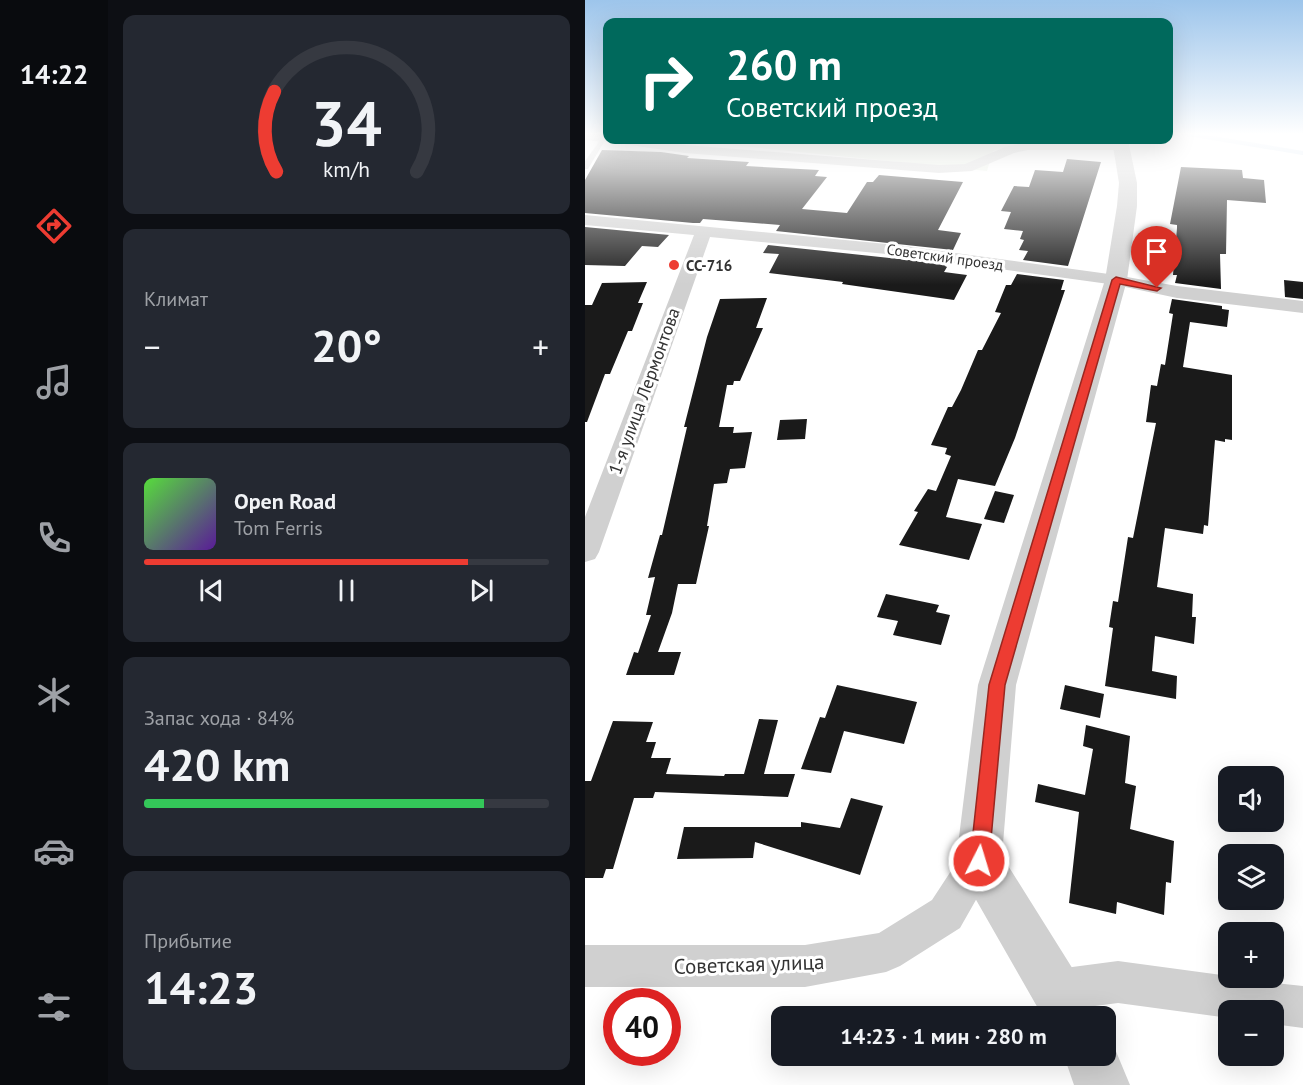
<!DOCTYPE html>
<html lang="ru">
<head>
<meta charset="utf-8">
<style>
  body { margin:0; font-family:"PT Sans",sans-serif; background:#242831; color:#f1f3f6; height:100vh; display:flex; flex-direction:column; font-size:22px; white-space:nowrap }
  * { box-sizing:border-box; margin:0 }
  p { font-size:20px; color:#9ea1a6 }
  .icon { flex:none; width:33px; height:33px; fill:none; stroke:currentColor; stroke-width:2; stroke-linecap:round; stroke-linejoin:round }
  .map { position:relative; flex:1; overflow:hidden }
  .drawer { display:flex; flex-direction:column; gap:15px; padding:15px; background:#0d0f14; width:477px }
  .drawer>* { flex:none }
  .banner { position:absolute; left:18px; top:18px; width:570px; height:126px; border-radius:12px; box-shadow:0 6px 24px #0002; background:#00695c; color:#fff; overflow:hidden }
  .tools { position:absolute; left:633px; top:766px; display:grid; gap:12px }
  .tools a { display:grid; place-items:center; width:66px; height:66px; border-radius:12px; background:#171b24; box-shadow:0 6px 24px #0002; font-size:30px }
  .speed { position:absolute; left:18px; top:988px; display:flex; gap:12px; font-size:30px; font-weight:700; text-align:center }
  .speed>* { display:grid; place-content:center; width:78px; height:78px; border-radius:50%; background:#171b24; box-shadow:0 6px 24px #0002; line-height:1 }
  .speed .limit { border:9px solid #d22; background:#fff; color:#111 }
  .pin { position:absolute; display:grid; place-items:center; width:51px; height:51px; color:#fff; margin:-62px -26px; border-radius:50% 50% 50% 0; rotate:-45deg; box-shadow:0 0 6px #0007 }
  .pin .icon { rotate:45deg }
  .me { position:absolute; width:66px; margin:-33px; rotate:5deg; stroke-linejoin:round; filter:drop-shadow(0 0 4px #0008) }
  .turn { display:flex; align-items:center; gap:21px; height:126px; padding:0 24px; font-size:27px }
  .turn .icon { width:78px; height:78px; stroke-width:2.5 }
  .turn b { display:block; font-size:42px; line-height:51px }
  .big { font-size:45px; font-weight:700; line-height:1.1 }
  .drawer .tile { flex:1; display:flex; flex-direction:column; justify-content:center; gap:9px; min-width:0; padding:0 21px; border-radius:12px; background:#242831 }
  .drawer .dial { align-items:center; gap:0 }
  .dial svg { height:156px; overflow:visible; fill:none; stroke:#363941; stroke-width:7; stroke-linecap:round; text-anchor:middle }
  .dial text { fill:#f1f3f6; stroke:none }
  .song { display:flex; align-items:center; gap:18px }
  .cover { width:72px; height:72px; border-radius:9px; background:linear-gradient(135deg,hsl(110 70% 55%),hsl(270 70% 35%)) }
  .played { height:6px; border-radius:3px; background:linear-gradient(90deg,#ed3c32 80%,#363941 80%) }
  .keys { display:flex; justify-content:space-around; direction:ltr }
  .heat { display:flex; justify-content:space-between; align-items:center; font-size:33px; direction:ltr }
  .charge { height:9px; border-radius:4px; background:linear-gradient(90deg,#34c759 84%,#363941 0) }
  .trip { position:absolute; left:186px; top:1006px; width:345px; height:60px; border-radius:12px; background:#171b24; box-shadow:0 6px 24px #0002; font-weight:700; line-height:60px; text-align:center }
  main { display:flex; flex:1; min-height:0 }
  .tab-bar { display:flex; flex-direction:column; width:108px; justify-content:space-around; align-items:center; background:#090b0e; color:#9ea1a6 }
  .tab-bar .icon { width:42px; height:42px }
  .tab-bar .active { color:#ed3c32 }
  .tab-bar b { font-size:27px; color:#f1f3f6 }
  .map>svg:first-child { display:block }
  .green { fill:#e7efe1 }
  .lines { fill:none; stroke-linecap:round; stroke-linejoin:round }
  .stream { stroke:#cddeef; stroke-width:4 }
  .building { fill:#1a1a1a }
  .service { fill:#d0d0d0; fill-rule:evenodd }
  .minor { fill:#d0d0d0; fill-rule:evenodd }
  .tertiary { fill:#d0d0d0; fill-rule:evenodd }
  .route { fill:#ed3c32; stroke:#9a2720; stroke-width:1.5 }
  .poi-dot { fill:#ed3c32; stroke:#fff; stroke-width:2 }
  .labels { text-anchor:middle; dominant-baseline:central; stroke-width:6; stroke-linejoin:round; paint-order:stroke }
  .far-street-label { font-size:15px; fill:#333; stroke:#fff }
  .far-poi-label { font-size:15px; font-weight:bold; fill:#333; stroke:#fff; text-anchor:start }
  .street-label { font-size:18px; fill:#333; stroke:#fff }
  .near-street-label { font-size:21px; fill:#333; stroke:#fff }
</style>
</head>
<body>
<main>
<nav class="tab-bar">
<b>14:22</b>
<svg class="icon active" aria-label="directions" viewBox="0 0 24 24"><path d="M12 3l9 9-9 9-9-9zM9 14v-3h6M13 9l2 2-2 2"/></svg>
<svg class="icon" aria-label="music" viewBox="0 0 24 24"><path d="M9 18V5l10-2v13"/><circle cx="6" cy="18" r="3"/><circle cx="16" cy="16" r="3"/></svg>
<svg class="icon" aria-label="phone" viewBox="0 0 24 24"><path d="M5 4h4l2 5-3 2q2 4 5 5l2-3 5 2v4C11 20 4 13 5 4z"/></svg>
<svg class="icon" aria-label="climate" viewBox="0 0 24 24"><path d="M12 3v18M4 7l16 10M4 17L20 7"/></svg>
<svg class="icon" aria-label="car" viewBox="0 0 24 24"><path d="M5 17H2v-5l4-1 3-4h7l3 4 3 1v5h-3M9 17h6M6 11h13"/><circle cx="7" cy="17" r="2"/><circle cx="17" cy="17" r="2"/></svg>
<svg class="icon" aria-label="filters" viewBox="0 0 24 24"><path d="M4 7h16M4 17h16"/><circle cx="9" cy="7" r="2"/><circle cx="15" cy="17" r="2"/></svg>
</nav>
<section class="drawer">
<div class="tile dial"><svg viewBox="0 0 100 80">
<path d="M14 69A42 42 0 1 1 86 69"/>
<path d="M14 69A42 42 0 0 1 13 28" stroke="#ed3c32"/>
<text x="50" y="56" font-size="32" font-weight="700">34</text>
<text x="50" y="72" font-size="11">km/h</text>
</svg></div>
<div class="tile"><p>Климат</p>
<div class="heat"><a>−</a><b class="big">20°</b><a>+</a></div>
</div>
<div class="tile">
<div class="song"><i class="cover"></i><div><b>Open Road</b><p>Tom Ferris</p></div></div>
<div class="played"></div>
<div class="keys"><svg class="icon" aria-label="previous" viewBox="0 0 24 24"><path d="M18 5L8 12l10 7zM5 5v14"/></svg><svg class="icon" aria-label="pause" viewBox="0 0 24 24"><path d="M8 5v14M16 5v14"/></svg><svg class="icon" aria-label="next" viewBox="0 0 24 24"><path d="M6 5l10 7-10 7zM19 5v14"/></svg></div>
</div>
<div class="tile"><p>Запас хода · 84%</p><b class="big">420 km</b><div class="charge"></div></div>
<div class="tile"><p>Прибытие</p><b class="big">14:23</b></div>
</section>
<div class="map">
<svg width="718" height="1085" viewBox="0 0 718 1085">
  <rect width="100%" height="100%" fill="#fff"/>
  <polygon class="green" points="97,140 522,140 521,144 448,141 408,151 402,171"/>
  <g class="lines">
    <polyline class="stream" points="597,133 718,153"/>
  </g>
  <g class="building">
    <polygon points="17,150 76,152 104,156 102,158 164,162 161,166 234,170 230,176 242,177 217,209 262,213 282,182 288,182 294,175 378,182 353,230 376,233 368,250 191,231 195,225 118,219 115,223 108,223 0,213 0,180"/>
    <polygon points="482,159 516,162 483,266 438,260 443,251 434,250 439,240 435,239 438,231 419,229 426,212 416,211 429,186 444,187 450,170 478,172"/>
    <polygon points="596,167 657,170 658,178 679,180 681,203 642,200 641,254 635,254 636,289 590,283 592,275 588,275 592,228 592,225 585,224"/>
    <polygon points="0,227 84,235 73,247 57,246 40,266 0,265"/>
    <polygon points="183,245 361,264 360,266 362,267 359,272 382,275 369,300 257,284 258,282 184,273 194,254 178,253"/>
    <polygon points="432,274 479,280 476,290 480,290 430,438 410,486 373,479 361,517 397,524 384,560 314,545 333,512 329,511 343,489 351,491 366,456 360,454 362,448 346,445 363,407 367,407 376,390 393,350 397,350 416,313 410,312 421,285 426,285"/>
    <polygon points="699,280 718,282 718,299 700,297"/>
    <polygon points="62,282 53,303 58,303 47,331 43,331 25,374 20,374 2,422 0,422 0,305 7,305 17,283"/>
    <polygon points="182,298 171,328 178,328 155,381 149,381 148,385 142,385 134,427 149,427 148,433 167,432 160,468 145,469 142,483 129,484 122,526 124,526 111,584 93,584 87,613 73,652 96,652 89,675 41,675 49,652 53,653 66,615 61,615 70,577 63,578 75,535 77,535 102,427 99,427 122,337 135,299"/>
    <polygon points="587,299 637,306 637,309 644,310 642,327 605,322 598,367 647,375 647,440 640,439 640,442 630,440 623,526 619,525 618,534 580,528 572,587 608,594 607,617 611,617 609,644 570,636 567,671 592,676 591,699 520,686 528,628 524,627 528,601 533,602 543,537 548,538 571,423 561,422 566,385 572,386 576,364 580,365 588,314 584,313"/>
    <polygon points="222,419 220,439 192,440 195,420"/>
    <polygon points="410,491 429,495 419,523 399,519"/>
    <polygon points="301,594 354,605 351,612 365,615 356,645 308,635 313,621 292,617"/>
    <polygon points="252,685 332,702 319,744 259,731 246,773 216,769 235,717 240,718"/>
    <polygon points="480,685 519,694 515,718 475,709"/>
    <polygon points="174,719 193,720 179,774 210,774 203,797 70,792 68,798 49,798 28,869 21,869 18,878 0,878 0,781 6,781 28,721 68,722 61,742 71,742 66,758 86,758 81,774 139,776 140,774 159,774"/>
    <polygon points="501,725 545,736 540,783 551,786 545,829 589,841 586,883 581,882 579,915 532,902 531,914 484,903 494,812 450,802 453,784 500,795 508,749 498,746"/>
    <polygon points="266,798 298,806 275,875 170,842 168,858 92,859 99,827 216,827 216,822 255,828"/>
  </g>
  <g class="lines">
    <polygon class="service" points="19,135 22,137 3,169 0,169 0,161"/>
    <g class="minor">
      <polygon points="0,133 22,134 22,140 28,140 22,142 0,140"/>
      <polygon points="31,140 62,140 100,145 354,165 380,164 420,147 443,142 535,142 542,146 535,150 443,150 429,153 387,171 354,173 100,153 38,144"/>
      <polygon points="0,215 312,245 531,275 592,286 718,301 718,313 592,298 531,285 312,255 125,237 14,552 10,559 0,562 0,517 109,235 0,225"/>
      <polygon points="394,842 407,848 413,861 375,928 315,966 301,972 220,987 0,987 0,945 220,945 294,933 347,900 381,848"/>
      <polygon points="533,961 644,976 644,978 718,986 718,1028 688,1024 688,1011 644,1011 644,1018 533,1003 472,1011 457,1005 451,990 457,975 472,969"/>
    </g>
    <g class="tertiary">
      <polygon points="527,140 543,140 552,183 552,206 542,280 431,685 417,856 506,998 513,1017 458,1017 378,877 371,861 393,685 520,280 532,206 534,183"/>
      <polygon points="520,1035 525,1037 545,1085 489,1085 479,1056 520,1056"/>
    </g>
  </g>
  <linearGradient id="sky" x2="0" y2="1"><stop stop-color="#9dc5eb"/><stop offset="0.47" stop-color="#fff"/><stop offset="1" stop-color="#fff" stop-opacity="0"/></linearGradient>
  <rect width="718" height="285" fill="url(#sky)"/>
  <polygon class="route" points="531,277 576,288 572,291 535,284 420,685 404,861 401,867 394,870 387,867 385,861 404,685 527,280"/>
  <circle class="poi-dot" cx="89" cy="265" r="6"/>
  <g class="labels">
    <g class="far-street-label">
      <text transform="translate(360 257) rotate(8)">Советский проезд</text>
    </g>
    <g class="far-poi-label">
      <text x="101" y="265">СС-716</text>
    </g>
    <g class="street-label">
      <text transform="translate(59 391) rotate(-70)">1-я улица Лермонтова</text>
    </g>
    <g class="near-street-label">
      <text transform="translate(164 964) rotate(-2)">Советская улица</text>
    </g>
  </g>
</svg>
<div class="tools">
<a><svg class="icon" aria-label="sound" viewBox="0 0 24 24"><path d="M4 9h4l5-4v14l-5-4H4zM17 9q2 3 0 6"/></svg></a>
<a><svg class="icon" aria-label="layers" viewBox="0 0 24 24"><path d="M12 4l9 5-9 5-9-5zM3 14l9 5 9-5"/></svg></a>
<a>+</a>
<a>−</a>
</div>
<div class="speed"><div class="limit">40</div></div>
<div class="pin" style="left:572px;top:288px;background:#d93025"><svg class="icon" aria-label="arrive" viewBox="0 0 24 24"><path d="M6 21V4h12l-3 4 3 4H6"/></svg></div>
<svg class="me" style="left:394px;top:861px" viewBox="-20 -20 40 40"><circle r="17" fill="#ed3c32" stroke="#fff" stroke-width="3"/><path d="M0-11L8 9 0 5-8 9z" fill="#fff"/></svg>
<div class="trip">14:23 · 1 мин · 280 m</div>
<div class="banner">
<div class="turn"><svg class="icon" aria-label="right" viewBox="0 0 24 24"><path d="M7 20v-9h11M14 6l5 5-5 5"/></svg><div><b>260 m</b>Советский проезд</div></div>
</div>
</div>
</main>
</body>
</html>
